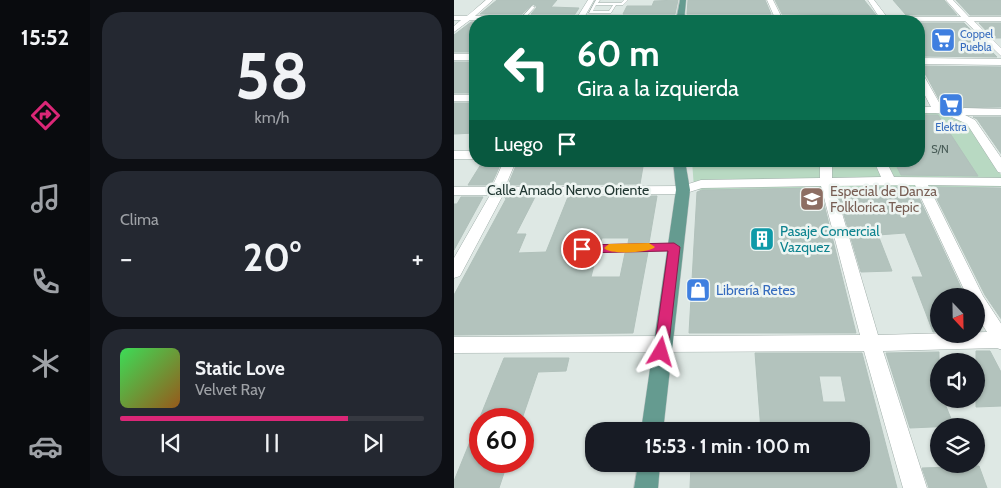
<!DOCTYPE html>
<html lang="es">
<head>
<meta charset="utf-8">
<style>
  body { margin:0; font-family:Cabin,sans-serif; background:#242831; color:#f1f3f6; height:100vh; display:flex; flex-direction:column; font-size:19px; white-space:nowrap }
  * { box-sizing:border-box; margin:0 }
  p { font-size:16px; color:#9ea1a6 }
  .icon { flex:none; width:28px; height:28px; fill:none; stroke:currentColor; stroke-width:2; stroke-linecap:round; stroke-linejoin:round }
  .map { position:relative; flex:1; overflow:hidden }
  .drawer { display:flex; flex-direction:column; gap:12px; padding:12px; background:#0d0f14; width:364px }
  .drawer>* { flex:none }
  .top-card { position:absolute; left:15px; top:15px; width:456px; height:152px; border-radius:20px; box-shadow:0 1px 4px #0004; background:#0b6e4f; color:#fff; overflow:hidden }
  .needle { width:32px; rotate:158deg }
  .fabs { position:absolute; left:476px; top:288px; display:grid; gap:10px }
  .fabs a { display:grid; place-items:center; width:55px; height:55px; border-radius:50%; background:#171b24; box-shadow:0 1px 4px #0004; font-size:25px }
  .speed { position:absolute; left:15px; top:408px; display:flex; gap:10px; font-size:25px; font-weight:700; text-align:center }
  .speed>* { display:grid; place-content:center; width:65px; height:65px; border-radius:50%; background:#171b24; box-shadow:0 1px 4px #0004; line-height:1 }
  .speed .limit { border:8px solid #d22; background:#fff; color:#111 }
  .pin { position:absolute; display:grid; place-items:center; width:42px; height:42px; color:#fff; margin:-21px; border:2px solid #fff; border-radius:50%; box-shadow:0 1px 5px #0007 }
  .me { position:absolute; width:55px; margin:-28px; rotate:7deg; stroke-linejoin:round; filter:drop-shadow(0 0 4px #0008) }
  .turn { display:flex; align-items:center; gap:18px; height:105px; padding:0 25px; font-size:22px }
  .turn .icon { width:65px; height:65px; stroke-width:2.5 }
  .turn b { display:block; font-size:35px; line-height:42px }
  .then { display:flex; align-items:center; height:48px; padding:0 25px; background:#0003; gap:10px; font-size:19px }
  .big { font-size:38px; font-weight:700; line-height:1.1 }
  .drawer .card { flex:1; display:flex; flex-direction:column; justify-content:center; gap:8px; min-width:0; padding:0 18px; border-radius:20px; background:#242831 }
  .drawer .dial { align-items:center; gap:0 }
  .dial b { font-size:65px; line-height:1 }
  .song { display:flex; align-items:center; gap:15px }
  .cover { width:60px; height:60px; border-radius:8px; background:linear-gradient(135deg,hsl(130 70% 55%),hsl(30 70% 35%)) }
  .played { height:5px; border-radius:2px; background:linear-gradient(90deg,#db2777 75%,#363941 75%) }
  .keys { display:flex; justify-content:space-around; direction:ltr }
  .heat { display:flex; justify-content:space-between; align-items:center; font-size:28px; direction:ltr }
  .trip { position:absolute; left:131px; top:422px; width:285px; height:50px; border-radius:20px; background:#171b24; box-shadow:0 1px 4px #0004; font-weight:700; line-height:50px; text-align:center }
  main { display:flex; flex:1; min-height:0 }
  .tab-bar { display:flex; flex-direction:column; width:90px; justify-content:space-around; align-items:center; background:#090b0e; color:#9ea1a6 }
  .tab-bar .icon { width:35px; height:35px }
  .tab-bar .active { color:#db2777 }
  .tab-bar b { font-size:22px; color:#f1f3f6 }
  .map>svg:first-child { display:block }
  .green { fill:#b8d9c2 }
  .building { fill:#b3c3bd; stroke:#b1c1bb; fill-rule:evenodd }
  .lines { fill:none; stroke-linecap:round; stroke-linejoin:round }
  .lane-casing { stroke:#a2afab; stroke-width:1 }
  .street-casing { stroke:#a2afab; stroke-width:1 }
  .primary-casing { stroke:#bcc3c2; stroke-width:1 }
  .lane { fill:#fff; fill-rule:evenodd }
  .street { fill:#fff; fill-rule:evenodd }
  .primary { fill:#659b90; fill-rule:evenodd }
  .route { fill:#db2777; stroke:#8e194d }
  .slow { fill:#f59e0b }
  .labels { text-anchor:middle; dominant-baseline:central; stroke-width:5; stroke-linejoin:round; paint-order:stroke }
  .far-shop-label { font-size:11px; fill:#366cbe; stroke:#eef5f2; text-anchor:start }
  .number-label { font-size:11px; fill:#465a55 }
  .street-label { font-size:14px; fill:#213732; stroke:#eef5f2 }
  .education-label { font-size:14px; fill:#785e54; stroke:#eef5f2; text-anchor:start }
  .culture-label { font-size:14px; fill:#0d838f; stroke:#eef5f2; text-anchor:start }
  .shop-label { font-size:14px; fill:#366cbe; stroke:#eef5f2; text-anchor:start }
</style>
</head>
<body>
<main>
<nav class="tab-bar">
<b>15:52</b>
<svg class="icon active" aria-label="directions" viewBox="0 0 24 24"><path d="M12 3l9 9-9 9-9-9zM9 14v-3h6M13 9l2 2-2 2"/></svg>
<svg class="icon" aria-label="music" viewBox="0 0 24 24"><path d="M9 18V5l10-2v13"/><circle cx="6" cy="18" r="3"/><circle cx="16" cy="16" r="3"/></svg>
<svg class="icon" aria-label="phone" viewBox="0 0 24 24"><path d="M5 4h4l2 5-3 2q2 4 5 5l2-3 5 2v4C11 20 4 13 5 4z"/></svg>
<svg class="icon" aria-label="climate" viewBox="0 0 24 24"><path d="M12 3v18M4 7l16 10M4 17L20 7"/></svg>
<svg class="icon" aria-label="car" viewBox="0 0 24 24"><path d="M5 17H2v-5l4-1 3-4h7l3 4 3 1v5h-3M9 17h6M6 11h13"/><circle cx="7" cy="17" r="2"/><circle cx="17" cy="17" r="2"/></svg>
</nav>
<section class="drawer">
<div class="card dial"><b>58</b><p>km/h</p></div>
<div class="card"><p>Clima</p>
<div class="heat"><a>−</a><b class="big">20°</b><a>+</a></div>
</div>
<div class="card">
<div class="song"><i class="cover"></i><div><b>Static Love</b><p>Velvet Ray</p></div></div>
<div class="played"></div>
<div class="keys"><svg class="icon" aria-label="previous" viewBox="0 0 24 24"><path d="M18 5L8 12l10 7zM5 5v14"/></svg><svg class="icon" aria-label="pause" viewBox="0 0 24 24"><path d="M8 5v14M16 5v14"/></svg><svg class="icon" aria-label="next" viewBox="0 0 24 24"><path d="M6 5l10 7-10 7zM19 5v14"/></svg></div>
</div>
</section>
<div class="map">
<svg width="548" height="488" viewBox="0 0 548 488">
  <rect width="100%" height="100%" fill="#dee8e4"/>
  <polygon class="green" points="465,108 515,123 547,175 547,187 243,190 240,188 238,161 465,161"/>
  <g class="building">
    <polygon points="43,0 103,0 97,7 125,8 121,14 77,14 83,7 79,4 68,14 26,14"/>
    <polygon points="224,0 221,14 169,14 173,6 198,6 200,1"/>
    <polygon points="234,0 311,0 317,14 233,14"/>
    <polygon points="321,0 410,0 422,15 328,14"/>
    <polygon points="439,0 490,0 503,15 452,15"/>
    <polygon points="502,0 548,0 548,15 516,15"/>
    <polygon points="17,22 21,22 21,52 0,52 0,35"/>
    <polygon points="465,23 510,23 543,57 465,56"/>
    <polygon points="525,23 548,23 548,38 539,38"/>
    <rect x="0" y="62" width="21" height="31"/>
    <polygon points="465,66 548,67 548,107 498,108 487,103 472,75 465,71"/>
    <polygon points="0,103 21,103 21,133 0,134"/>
    <polygon points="465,115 484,115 524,176 447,175 440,161 465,161"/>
    <polygon points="519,117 548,117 548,155 523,119"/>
    <polygon points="29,161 48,161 37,185 14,185"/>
    <polygon points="64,161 190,161 186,184 54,185"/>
    <polygon points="460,187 511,296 485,296 485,331 479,332 458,277 469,277 451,233 424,235 438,271 407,272 382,188"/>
    <polygon points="477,187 548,188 548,320 531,295"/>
    <polygon points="366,188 402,333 235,333 243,192 248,190"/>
    <polygon points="203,196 195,243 174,243 175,238 148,238 146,244 128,244 122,249 128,254 143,254 137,277 166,277 171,253 194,252 179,333 0,335 0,295 52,199 50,197 81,197 62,234 72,234 64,253 92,252 114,197"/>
    <polygon points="7,197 29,197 0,250 0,204 3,204"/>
    <polygon points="522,351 536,351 548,374 548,406 522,407"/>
    <polygon points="485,352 485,399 489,399 500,426 456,428 432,353"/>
    <path d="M301,353h107l35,135h-207l1,-24h171v-33h-101zM365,376h22l5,26h-23z"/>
    <polygon points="50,358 115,358 112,371 84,372 68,419 26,419 26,461 54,461 45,488 0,488 0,481"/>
    <polygon points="525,466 533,488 475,488 468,468"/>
  </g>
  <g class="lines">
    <defs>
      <g id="lane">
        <path d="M142,0h4l-2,3h23l3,-3h4l-5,5h-7l-5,8h-22zM142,5h17l-4,6h-16z"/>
        <polygon points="78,6 81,7 70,19 68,19 68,17"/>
        <polygon points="220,244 224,247 220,250 128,252 124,249 128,246"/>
      </g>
      <g id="street">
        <polygon points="32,0 39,0 21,16 124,16 134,0 140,0 131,16 320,16 313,0 319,0 327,16 425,17 414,0 420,0 433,17 507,17 492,0 499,0 515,17 548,17 548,21 520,21 548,49 548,57 511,21 16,20 0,32 0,26 7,20 0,20 0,16 13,16"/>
        <rect x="0" y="54" width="21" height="6"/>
        <polygon points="465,58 548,59 548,65 465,64"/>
        <polygon points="465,73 470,76 486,104 503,112 510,108 548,109 548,115 511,115 521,120 548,159 548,173 544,172 513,124 489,113 465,113 465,107 477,107 465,84"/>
        <rect x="0" y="95" width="21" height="6"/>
        <rect x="0" y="151" width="21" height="8"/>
        <path d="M50,161h12l-11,26 177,-1 19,-6 119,-2v-12l-4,-5h13l3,5v12l49,-1 -7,-16h12l8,16 108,1v8l-74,-1 55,111 19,29v25l-5,-2 -114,3 44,137h-24l-39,-137 -410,2v-16l406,-2 -39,-149 -119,2 -19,6 -180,1 -43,81 -6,2v-20l36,-63h-36v-8h38zM461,185l52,111h9v19l11,17 -109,3 -44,-149z"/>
      </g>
      <g id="primary">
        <polygon points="226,0 232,0 230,21 222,21"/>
        <polygon points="219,161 231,161 236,190 209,431 187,431 222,190"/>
        <polygon points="184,464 206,464 204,488 180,488"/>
      </g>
    </defs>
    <use href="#lane" class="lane-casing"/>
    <use href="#street" class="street-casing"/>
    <use href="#primary" class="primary-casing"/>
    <use href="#lane" class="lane"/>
    <use href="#street" class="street"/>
    <use href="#primary" class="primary"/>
  </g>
  <polygon class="route" points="220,243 226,247 214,352 212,357 207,358 202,357 200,352 214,251 128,253 122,249 128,245"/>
  <path class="slow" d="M195,243l6,4c-5,6 -46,8 -51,1l5,-4z"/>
  <defs>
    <symbol id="supermarket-square" viewBox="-11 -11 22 22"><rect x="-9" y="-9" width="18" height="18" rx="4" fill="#3f7fe0" stroke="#eef5f2"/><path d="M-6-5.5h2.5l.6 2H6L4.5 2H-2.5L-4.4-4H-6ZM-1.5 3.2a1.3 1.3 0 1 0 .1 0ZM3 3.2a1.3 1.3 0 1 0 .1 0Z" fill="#fff"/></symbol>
    <symbol id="university-square" viewBox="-11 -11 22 22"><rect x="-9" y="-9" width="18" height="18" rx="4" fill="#8d6e63" stroke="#eef5f2"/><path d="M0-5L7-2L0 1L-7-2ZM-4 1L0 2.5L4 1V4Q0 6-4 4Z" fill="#fff"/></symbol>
    <symbol id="building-square" viewBox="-11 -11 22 22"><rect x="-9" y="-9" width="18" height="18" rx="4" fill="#0f9aa8" stroke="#eef5f2"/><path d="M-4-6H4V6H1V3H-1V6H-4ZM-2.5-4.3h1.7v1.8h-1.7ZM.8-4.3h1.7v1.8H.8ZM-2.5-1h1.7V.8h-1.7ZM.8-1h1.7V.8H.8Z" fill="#fff"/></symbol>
    <symbol id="shop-square" viewBox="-11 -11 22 22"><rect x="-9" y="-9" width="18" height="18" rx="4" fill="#3f7fe0" stroke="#eef5f2"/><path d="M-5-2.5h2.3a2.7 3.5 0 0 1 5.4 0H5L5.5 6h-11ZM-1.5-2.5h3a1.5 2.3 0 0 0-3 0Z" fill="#fff"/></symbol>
  </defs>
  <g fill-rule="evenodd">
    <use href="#supermarket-square" x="475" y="26" width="28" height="28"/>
    <use href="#supermarket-square" x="483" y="91" width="28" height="28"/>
    <use href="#university-square" x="344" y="185" width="28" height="28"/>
    <use href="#building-square" x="294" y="225" width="28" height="28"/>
    <use href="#shop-square" x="230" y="276" width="28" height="28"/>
  </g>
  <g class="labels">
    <g class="far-shop-label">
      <text x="506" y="34">Coppel<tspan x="506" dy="13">Puebla</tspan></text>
      <text x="497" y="127" text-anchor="middle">Elektra</text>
    </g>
    <g class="number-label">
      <text x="486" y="149">S/N</text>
    </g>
    <g class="street-label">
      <text x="114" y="190">Calle Amado Nervo Oriente</text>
    </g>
    <g class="education-label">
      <text x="376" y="191">Especial de Danza<tspan x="376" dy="16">Folklorica Tepic</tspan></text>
    </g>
    <g class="culture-label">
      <text x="326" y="231">Pasaje Comercial<tspan x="326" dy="16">Vazquez</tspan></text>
    </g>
    <g class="shop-label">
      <text x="262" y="290">Librería Retes</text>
    </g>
  </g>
</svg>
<div class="fabs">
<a><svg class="needle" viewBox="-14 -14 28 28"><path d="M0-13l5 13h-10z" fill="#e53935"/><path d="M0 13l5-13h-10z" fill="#9ea1a6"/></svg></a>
<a><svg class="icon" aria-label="sound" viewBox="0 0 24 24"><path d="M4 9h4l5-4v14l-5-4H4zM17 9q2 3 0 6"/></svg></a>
<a><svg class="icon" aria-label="layers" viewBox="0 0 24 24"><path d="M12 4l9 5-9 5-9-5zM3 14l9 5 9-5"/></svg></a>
</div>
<div class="speed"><div class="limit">60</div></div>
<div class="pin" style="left:128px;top:249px;background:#d93025"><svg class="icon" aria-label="arrive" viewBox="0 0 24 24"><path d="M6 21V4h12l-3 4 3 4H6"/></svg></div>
<svg class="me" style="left:207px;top:352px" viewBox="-20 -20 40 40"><path d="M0-17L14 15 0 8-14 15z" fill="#db2777" stroke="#fff" stroke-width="4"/></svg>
<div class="trip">15:53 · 1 min · 100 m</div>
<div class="top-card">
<div class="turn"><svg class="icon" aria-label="left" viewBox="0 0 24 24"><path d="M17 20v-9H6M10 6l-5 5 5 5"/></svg><div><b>60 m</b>Gira a la izquierda</div></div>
<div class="then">Luego<svg class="icon" aria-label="arrive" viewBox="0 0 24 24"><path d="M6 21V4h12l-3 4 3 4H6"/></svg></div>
</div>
</div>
</main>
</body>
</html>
